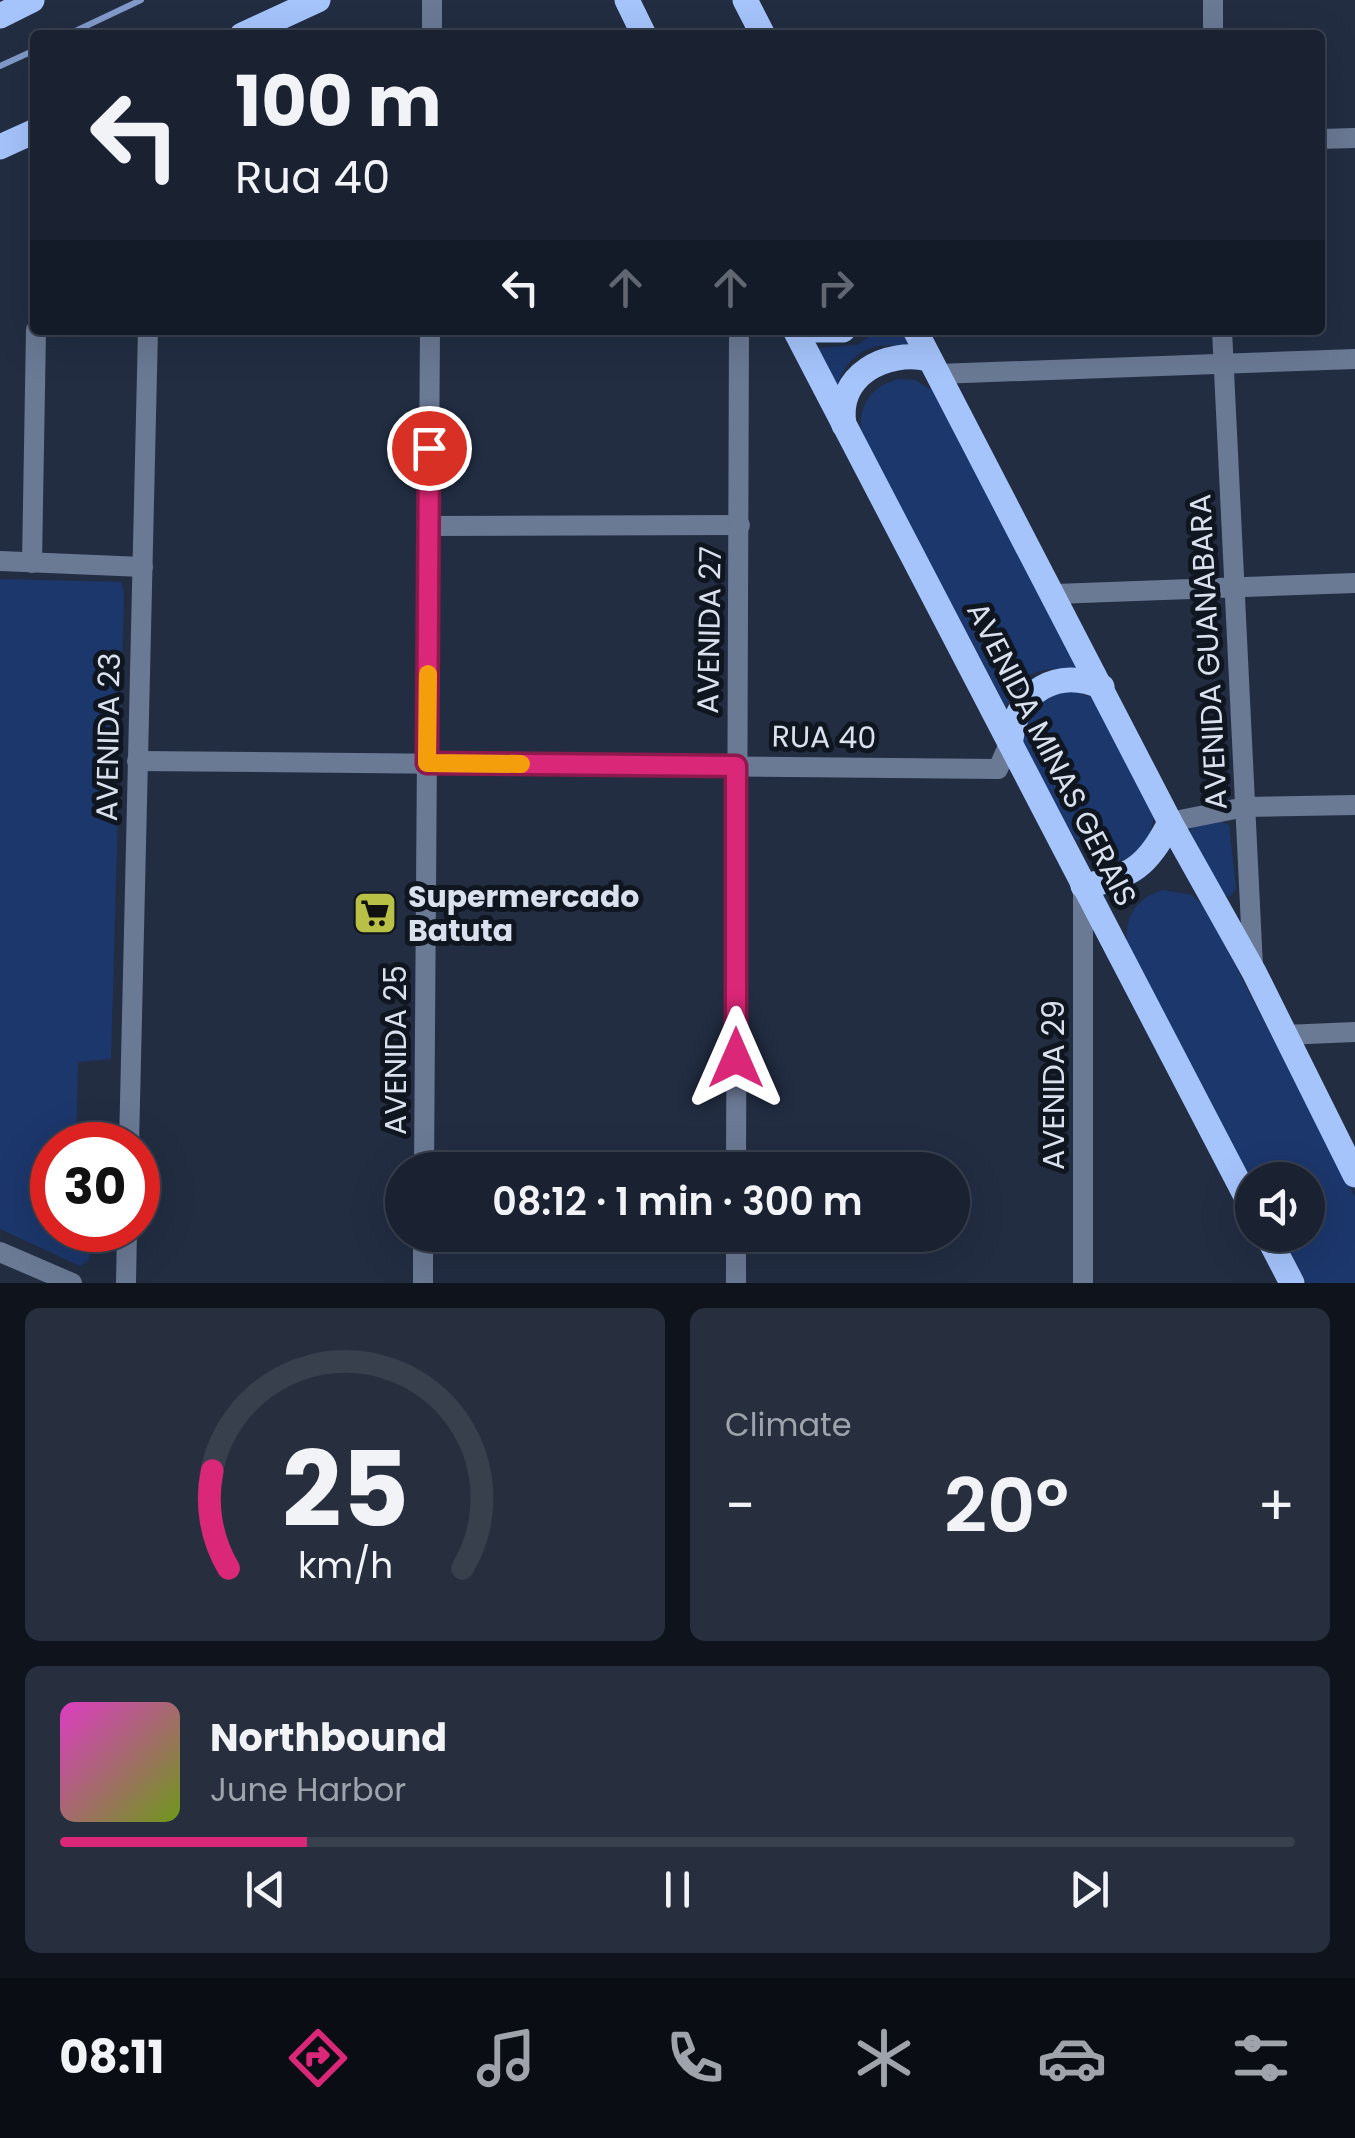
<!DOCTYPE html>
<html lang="en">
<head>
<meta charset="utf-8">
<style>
  body { margin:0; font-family:Poppins,sans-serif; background:#272f3e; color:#f1f3f6; height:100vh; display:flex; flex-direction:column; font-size:38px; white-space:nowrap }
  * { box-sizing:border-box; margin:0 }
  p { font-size:32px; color:#9fa4ac }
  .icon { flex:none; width:55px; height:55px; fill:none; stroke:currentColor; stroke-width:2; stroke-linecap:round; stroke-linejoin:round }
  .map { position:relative; height:1283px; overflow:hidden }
  .drawer { display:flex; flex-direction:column; gap:25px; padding:25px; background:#0e131c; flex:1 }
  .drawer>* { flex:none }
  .guide { position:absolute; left:30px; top:30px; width:1295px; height:305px; border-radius:10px; box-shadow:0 10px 40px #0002,0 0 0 2px #383f4d; background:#1a2232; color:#f1f3f6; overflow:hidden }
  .tools { position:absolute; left:1235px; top:1162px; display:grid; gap:20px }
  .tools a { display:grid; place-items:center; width:90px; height:90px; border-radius:50%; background:#1a2232; box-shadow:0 10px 40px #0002,0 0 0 2px #383f4d; font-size:50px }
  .speed { position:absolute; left:30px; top:1122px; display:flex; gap:20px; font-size:50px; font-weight:700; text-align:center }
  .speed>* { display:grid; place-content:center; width:130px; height:130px; border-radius:50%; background:#1a2232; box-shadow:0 10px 40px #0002,0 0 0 2px #383f4d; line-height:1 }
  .speed .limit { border:15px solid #d22; background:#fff; color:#111 }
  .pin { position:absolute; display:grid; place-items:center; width:85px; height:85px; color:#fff; margin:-42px; border:5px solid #fff; border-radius:50%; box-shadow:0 2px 10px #0007 }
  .me { position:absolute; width:110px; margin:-55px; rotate:0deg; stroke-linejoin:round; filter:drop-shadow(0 0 8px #0008) }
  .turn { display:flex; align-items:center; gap:35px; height:210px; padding:0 40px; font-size:45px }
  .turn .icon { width:130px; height:130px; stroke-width:2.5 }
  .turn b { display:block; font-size:70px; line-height:85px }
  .lanes { display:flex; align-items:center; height:95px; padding:0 40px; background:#0003; justify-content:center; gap:50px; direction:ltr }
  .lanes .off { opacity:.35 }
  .big { font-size:75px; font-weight:600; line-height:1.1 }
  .drawer .tile { flex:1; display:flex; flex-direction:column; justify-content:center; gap:15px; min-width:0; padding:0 35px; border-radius:15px; background:#272f3e }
  .drawer .dial { align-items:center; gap:0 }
  .dial svg { height:260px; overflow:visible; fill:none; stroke:#383f4d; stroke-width:7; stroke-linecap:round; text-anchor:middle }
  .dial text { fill:#f1f3f6; stroke:none }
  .song { display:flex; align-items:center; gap:30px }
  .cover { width:120px; height:120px; border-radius:15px; background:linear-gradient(135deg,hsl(310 70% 55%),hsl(80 70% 35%)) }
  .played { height:10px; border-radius:5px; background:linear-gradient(90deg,#db2777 20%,#383f4d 20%) }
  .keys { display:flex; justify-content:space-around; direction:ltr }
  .heat { display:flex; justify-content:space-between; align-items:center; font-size:55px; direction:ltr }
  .drawer .tiles { flex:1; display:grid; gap:25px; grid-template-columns:1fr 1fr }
  .tile:last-child { grid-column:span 2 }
  .trip { position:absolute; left:385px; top:1152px; width:585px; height:100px; border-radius:50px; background:#1a2232; box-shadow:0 10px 40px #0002,0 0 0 2px #383f4d; font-weight:600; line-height:100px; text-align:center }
  .dock { display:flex; height:160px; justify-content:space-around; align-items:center; background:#0a0e14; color:#9fa4ac }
  .dock .icon { width:70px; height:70px }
  .dock .selected { color:#db2777 }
  .dock b { font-size:45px; color:#f1f3f6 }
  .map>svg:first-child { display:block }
  .green { fill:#1c376c }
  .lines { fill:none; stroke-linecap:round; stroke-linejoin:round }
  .stream { stroke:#819ac9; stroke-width:6 }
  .minor { stroke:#6a7994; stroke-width:20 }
  .major { stroke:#a5c4fc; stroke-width:25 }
  .route-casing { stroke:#8e194d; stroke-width:25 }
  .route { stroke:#db2777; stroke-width:18 }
  .slow { stroke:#f59e0b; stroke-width:18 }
  .labels { text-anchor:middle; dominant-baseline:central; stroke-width:10; stroke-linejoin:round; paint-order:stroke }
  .street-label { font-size:30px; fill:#d9e1ee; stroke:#10161f }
  .poi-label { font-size:30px; font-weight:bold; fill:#d9e1ee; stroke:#10161f; text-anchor:start }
</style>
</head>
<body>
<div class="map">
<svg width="1355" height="1283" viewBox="0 0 1355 1283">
  <rect width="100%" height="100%" fill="#222d42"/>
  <g class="green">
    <path d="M879,330h24l10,20c-35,-13 -66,1 -76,37l-19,-39 39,-3z"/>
    <path d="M898,379l17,1 20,12 147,279c-36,-6 -63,-2 -76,36l-145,-275c-2,-28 10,-45 37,-53z"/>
    <polygon points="0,579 121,582 124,593 111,1059 78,1062 76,1145 52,1145 52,1230 74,1230 74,1248 89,1249 89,1260 80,1266 0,1229"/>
    <path d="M1066,689l28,9 60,118c-2,16 -9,32 -23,40 -53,29 -89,-79 -107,-114l-1,-12 11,-27z"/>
    <polygon points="1217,820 1229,825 1236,888 1230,897 1223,894 1191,833 1191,828"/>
    <path d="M1163,890l29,5 13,12 150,290v86h-49l-25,-48h27v-55l-56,1 -125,-239c-2,-27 10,-44 36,-52z"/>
  </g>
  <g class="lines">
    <g class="stream">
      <polyline points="67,35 141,0"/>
      <polyline points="0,66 35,50"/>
    </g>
    <g class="minor">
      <polyline points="1213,0 1213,35"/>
      <polyline points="432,35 432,0"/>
      <polyline points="1320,139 1355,138"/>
      <polyline points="1222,330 1253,967"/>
      <polyline points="937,374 1355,359"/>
      <polyline points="429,526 740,525"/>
      <polyline points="0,561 143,567"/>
      <polyline points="32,563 36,330"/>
      <polyline points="1055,594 1355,583"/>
      <polyline points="137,761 998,769 1011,739"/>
      <polyline points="1170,822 1245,807 1355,805"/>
      <polyline points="1284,1035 1355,1032"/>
      <polyline points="129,1145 148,330"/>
      <polyline points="424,1170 430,330"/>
      <polyline points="736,1170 739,330"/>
      <polyline points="0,1252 72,1283"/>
      <polyline points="126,1283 127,1230"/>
      <polyline points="423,1283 423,1235"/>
      <polyline points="736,1283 736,1235"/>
      <polyline points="1083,1283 1083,886"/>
    </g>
    <g class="major">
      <polyline points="627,0 644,35"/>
      <polyline points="745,0 763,35"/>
      <polyline points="0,16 32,0"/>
      <polyline points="242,35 318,0"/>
      <polyline points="0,147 35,131"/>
      <polyline points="795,330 1252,1208"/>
      <polyline points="807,330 843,330"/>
      <polyline points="915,330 1170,822 1254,972 1355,1175"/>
      <path d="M844,425c-8,-50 42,-76 85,-66"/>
      <path d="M1011,739c6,-48 47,-72 91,-52"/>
      <path d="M1083,886c48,-8 66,-21 87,-64"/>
      <polyline points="1267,1235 1292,1283"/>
    </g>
  </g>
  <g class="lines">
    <defs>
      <polyline id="route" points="429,448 427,763 736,766 736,1058"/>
    </defs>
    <use href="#route" class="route-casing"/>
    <use href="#route" class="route"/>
    <polyline class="slow" points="428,674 427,763 521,764"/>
  </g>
  <defs>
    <symbol id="supermarket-square" viewBox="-11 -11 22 22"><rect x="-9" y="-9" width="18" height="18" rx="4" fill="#b9c046" stroke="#10161f"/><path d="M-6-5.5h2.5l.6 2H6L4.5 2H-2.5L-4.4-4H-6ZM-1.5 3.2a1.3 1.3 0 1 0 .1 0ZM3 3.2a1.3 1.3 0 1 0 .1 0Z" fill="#111"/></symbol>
  </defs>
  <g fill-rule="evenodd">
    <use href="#supermarket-square" x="350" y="888" width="50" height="50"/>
  </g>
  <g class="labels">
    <g class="street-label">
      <text transform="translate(709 630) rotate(-89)">AVENIDA 27</text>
      <text transform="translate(1208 652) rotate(-93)">AVENIDA GUANABARA</text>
      <text transform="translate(108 737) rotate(-89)">AVENIDA 23</text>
      <text transform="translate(824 737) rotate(1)">RUA 40</text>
      <text transform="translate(1052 754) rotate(63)">AVENIDA MINAS GERAIS</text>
      <text transform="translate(395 1050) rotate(-90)">AVENIDA 25</text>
      <text transform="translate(1053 1085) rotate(-90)">AVENIDA 29</text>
    </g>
    <g class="poi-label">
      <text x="408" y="896">Supermercado<tspan x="408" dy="34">Batuta</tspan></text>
    </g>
  </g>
</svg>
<div class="tools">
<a><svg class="icon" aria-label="sound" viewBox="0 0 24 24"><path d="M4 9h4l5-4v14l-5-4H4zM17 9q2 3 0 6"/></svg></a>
</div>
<div class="speed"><div class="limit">30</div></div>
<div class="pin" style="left:429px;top:448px;background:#d93025"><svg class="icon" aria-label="arrive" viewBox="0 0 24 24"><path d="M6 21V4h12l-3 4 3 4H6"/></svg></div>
<svg class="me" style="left:736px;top:1058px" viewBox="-20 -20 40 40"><path d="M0-17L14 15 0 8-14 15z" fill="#db2777" stroke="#fff" stroke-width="4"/></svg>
<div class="trip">08:12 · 1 min · 300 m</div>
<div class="guide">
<div class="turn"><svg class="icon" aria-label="left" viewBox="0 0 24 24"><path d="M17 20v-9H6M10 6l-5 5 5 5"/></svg><div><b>100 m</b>Rua 40</div></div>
<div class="lanes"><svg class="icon" aria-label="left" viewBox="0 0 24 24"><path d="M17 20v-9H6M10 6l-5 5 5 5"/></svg><svg class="icon off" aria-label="ahead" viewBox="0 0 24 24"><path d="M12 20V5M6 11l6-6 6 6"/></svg><svg class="icon off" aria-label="ahead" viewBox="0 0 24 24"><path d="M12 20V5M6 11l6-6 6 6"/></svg><svg class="icon off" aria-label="right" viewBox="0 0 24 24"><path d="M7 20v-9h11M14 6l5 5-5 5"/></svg></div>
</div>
</div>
<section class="drawer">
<div class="tiles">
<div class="tile dial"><svg viewBox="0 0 100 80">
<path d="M14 69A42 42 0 1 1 86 69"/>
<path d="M14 69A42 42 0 0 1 9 39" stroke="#db2777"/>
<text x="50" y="56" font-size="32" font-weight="700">25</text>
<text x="50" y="72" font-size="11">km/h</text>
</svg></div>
<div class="tile"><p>Climate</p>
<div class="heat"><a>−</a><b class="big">20°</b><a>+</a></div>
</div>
<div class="tile">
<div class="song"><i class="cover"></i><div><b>Northbound</b><p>June Harbor</p></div></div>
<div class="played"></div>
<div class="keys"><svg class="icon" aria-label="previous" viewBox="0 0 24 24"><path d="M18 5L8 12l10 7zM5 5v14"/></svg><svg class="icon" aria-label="pause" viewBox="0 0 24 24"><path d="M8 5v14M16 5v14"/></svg><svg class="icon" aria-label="next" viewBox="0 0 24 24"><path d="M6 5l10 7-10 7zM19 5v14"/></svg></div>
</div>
</div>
</section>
<nav class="dock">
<b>08:11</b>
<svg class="icon selected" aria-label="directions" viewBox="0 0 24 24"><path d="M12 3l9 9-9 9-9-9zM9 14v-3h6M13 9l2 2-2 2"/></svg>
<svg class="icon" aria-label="music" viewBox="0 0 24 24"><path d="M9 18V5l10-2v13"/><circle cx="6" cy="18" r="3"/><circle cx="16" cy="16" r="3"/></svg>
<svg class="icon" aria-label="phone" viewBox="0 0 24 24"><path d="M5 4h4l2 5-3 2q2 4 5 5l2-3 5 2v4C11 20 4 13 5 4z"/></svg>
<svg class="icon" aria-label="climate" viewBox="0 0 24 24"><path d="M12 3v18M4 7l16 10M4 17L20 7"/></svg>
<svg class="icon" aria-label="car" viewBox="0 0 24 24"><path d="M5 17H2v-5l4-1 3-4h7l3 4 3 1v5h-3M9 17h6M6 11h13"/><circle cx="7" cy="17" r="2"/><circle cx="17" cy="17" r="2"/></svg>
<svg class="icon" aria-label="filters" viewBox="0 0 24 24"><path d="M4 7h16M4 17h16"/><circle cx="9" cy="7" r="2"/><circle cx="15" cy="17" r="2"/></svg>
</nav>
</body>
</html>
